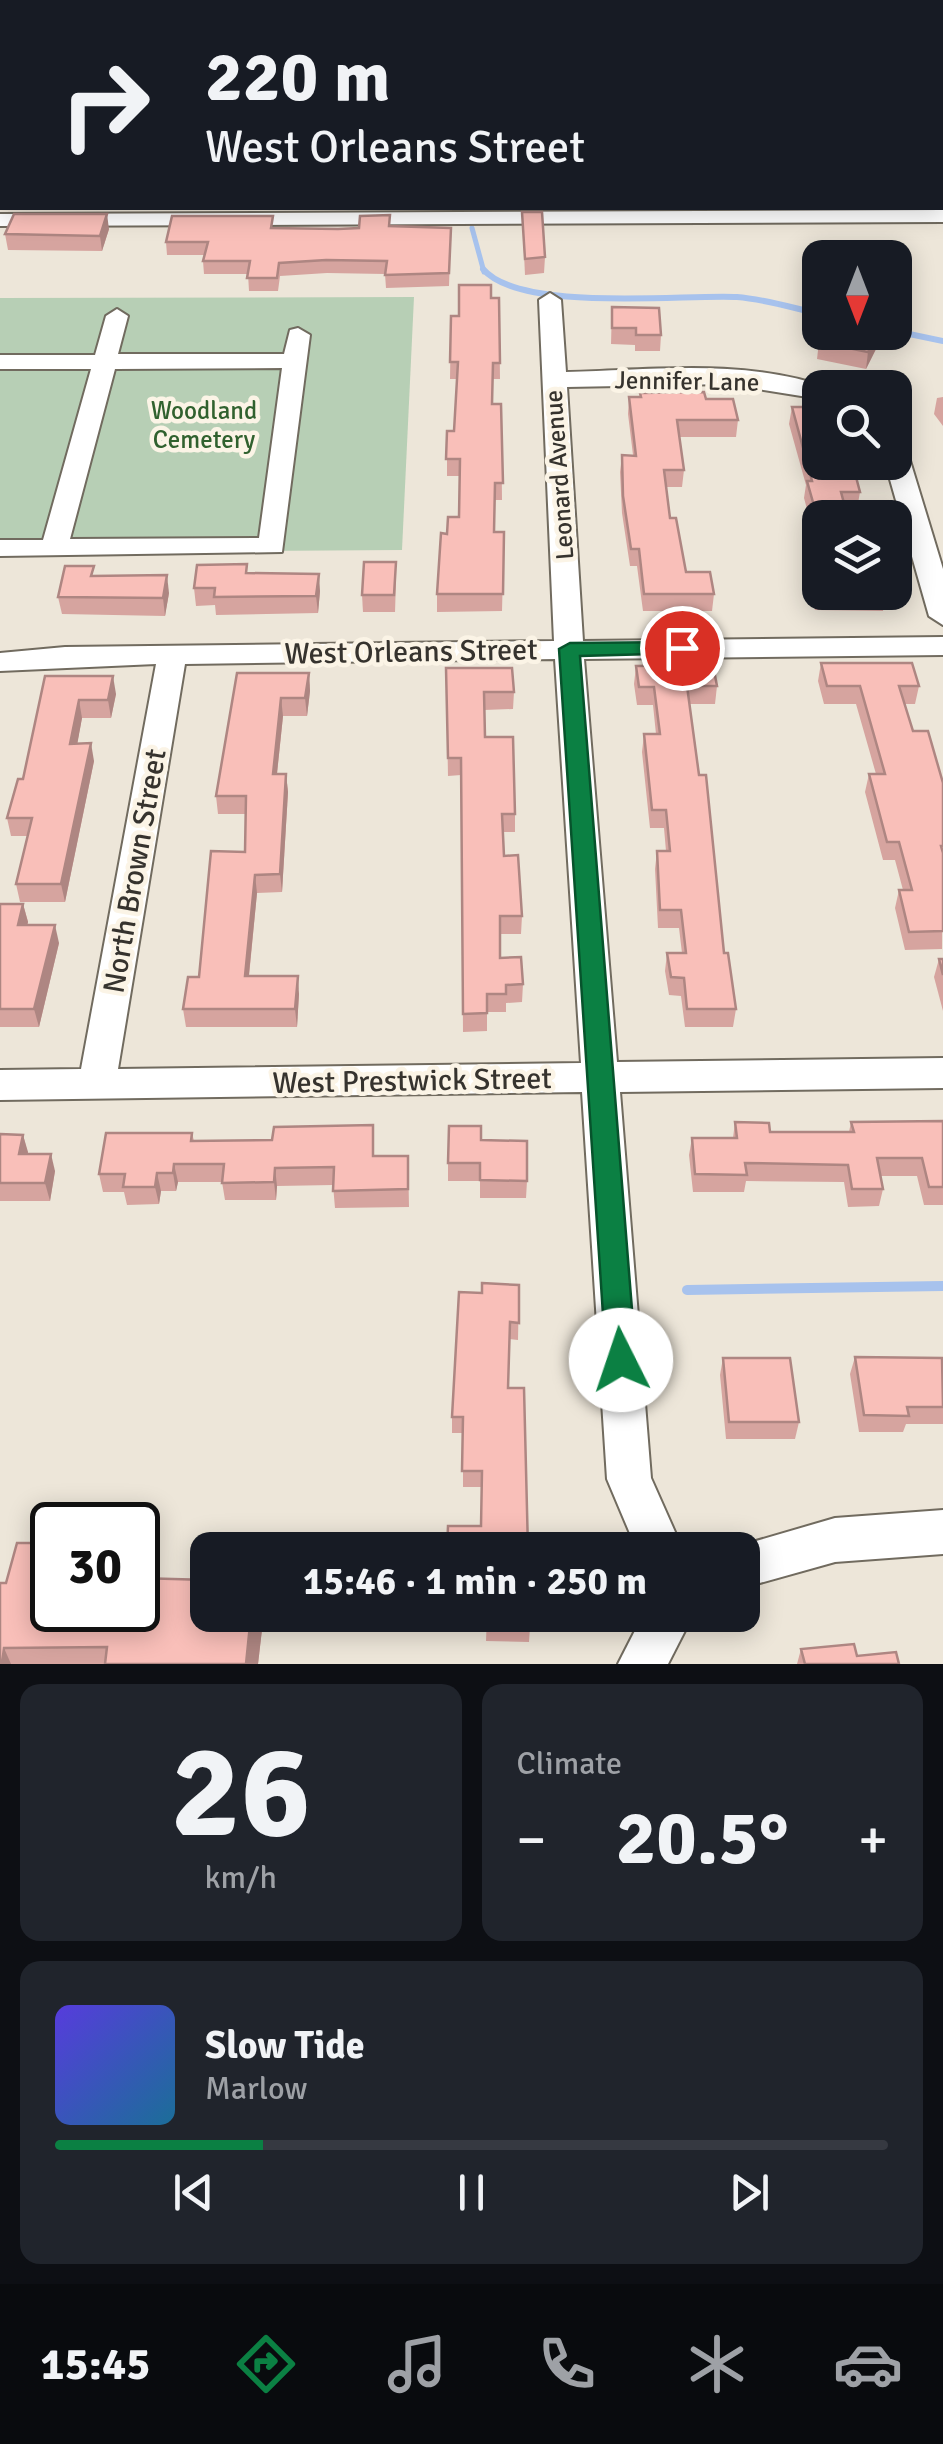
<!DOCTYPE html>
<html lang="en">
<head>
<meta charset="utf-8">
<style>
  body { margin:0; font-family:Signika,sans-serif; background:#20242c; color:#f1f3f6; height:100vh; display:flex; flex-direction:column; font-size:38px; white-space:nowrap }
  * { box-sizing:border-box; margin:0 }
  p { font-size:32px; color:#9ea1a6 }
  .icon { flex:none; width:55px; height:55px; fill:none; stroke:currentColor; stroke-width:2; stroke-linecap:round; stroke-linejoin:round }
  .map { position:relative; height:1664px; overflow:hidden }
  .panel { display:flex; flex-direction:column; gap:20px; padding:20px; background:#0d0f14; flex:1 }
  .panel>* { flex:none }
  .hud { position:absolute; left:0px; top:0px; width:945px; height:210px; box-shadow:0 5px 25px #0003; background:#171b24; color:#f1f3f6; overflow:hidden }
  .needle { width:65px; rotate:180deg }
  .controls { position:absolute; left:802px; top:240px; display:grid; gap:20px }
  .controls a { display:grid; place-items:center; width:110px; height:110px; border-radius:20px; background:#171b24; box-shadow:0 5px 25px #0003; font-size:50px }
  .speed { position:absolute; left:30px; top:1502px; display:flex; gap:20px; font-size:50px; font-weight:700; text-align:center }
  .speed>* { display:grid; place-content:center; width:130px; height:130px; border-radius:50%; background:#171b24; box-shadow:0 5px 25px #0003; line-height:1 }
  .speed .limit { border:5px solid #111; border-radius:15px; background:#fff; color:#111 }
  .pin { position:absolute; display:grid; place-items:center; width:85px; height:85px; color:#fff; margin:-42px; border:5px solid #fff; border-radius:50%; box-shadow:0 2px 10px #0007 }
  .me { position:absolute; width:110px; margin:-55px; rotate:356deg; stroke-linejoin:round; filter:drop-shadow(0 0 8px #0008) }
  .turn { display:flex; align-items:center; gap:35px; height:210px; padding:0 40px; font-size:45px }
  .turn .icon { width:130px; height:130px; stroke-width:2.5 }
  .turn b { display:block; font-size:70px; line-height:85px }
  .big { font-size:75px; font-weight:700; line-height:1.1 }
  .panel .card { flex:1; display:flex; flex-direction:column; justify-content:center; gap:15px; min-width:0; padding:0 35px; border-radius:20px; background:#20242c }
  .panel .dial { align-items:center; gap:0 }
  .dial b { font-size:130px; line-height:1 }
  .song { display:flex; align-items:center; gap:30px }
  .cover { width:120px; height:120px; border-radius:15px; background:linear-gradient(135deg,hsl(250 70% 55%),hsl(200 70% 35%)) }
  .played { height:10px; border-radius:5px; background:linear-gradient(90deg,#0b8043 25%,#363941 25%) }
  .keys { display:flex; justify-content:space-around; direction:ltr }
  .heat { display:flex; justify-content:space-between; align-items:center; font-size:55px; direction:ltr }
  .panel .tiles { flex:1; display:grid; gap:20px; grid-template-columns:1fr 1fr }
  .card:last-child { grid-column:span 2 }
  .trip { position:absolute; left:190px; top:1532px; width:570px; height:100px; border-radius:20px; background:#171b24; box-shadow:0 5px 25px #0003; font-weight:700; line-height:100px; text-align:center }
  .menu { display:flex; height:160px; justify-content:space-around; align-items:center; background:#090b0e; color:#9ea1a6 }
  .menu .icon { width:70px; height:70px }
  .menu .selected { color:#0b8043 }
  .menu b { font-size:45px; color:#f1f3f6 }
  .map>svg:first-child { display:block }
  .green { fill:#b7cfb5 }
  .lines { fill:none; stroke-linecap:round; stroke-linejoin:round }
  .stream-far2 { stroke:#a7c2ed; stroke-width:5 }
  .stream-far1 { stroke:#a7c2ed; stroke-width:6 }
  .stream { stroke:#a7c2ed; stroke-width:10 }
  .street-casing { stroke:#716b5f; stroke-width:4 }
  .street { fill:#fff; fill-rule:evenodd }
  .wall { fill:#d6a49f }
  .shaded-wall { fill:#ae8682 }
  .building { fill:#f9bfb9; stroke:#ae8682; stroke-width:2.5 }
  .route { fill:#0b8043; stroke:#07532c; stroke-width:2.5 }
  .labels { text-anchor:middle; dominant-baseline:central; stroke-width:9; stroke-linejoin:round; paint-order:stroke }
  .far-street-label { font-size:25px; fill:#36332e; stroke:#fbf4e6 }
  .far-park-label { font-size:25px; fill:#30612e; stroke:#fbf4e6 }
  .street-label { font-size:30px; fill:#36332e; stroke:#fbf4e6 }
</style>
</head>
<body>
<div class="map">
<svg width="943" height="1664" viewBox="0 0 943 1664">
  <rect width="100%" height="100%" fill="#ede6d9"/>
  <polygon class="green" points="414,297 402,550 0,553 0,298"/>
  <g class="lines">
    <polyline class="stream-far2" points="472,228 484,272"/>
    <g class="stream-far1">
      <path d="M483,269c37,44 200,25 254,28 27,2 56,11 83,17"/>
      <polyline points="895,331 943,341"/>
    </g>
    <polyline class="stream" points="687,1290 943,1286"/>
    <defs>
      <g id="street">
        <polygon points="259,0 275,0 277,2 260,2"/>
        <polygon points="554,0 571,0 573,2 555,2"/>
        <polygon points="943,210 943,222 0,226 0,214"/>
        <path d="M550,293l11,7 5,72c86,-2 180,-14 263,16h-9v11l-94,-15 -159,3 16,254 360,-4v18l-359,4 33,403 326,-4v30l-323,4 31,386 32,72h-46l-30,-71 -25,-387 -582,8v-30l81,-1 75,-405 -156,7v-18l65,-6 489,-6 -15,-341zM555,659l26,404 -463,6 67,-405z"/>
        <path d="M117,309l11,7 -10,38h166l6,-24 8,-2 12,7 -28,217 -282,4v-16h43l48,-171h-91v-14h95l11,-39zM282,368l-23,170 -189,1 45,-170z"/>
        <polygon points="895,446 908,454 943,569 943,625 929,616 885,462 895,462"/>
        <polygon points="943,1510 943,1554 835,1562 742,1588 742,1550 725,1550 835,1518"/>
        <polygon points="643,1615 693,1615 668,1664 618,1664"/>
      </g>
    </defs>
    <use href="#street" class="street-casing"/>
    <use href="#street" class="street"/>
  </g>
  <g class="wall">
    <polygon points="2,97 2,131 0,131 0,98"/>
    <polygon points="25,208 115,208 115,210 26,210"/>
    <polygon points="179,208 277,208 277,209 179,210"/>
    <polygon points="522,212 545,257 544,273 525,275"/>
    <polygon points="390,226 451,228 449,286 386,288 385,274 327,273 280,276 278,291 249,291 248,274 204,274 203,261 205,255 167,255 166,242 274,228 338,229"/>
    <polygon points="109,229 102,251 8,250 5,234"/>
    <polygon points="491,298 499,298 500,379 493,379 493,404 501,404 502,500 494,500 494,532 504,532 502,611 437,612 437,594 447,534 459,517 459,476 447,476 447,431 454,431 458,379 450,379 451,316 459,316"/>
    <polygon points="612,307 661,335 660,351 635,351 635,345 611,344"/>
    <polygon points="880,332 877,347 866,369 817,359 819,342"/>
    <polygon points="640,393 706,399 738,420 736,437 680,437 684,470 682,487 666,487 670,518 686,572 714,594 712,611 643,611 637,566 630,566 622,513 620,472 622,455 633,455 628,414 629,397 640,397"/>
    <polygon points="943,397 943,426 934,414 937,398"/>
    <polygon points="792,407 820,462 860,492 857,509 846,510 820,518 886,592 883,611 815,610 803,553 810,520 804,498 806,485 789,424"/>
    <polygon points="248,573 320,591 318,613 216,615 215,605 196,606 194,588"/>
    <polygon points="396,580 395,612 363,612 362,595"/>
    <polygon points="169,593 165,616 62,614 58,597"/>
    <polygon points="821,663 919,686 915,704 904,704 913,731 943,783 942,949 905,950 895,908 899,890 903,890 895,860 883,860 865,792 869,774 876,774 856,704 824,704 818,681"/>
    <polygon points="636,666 717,686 715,704 690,704 724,953 736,1009 733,1027 685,1027 681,996 669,995 665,971 667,953 682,953 679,928 658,928 655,869 657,851 666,851 664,828 650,828 642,752 644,734 656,734 653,705 637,705 634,684"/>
    <polygon points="446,668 514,692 513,709 484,710 485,737 515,814 515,832 503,832 504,856 522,916 521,934 500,934 500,958 523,984 522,1002 506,1003 506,1012 487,1012 487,1031 463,1032 461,775 448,776"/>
    <polygon points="237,673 309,673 310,691 307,716 283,716 277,774 286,774 288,792 282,892 257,893 249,976 299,994 297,1027 186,1027 183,1009 199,977 245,852 246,814 218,814 216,796"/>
    <polygon points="45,676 116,694 111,718 82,718 77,744 94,761 65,902 20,902 16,884 28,836 11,836 7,818 23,779"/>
    <polygon points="0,904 23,904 28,922 27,925 59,943 39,1027 0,1027"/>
    <polygon points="939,959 943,959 943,1011 934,977"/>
    <polygon points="943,1121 943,1205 924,1205 917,1176 881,1176 883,1189 879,1206 848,1207 844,1182 746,1181 744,1192 693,1192 689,1155 692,1138 733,1138 735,1122 770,1132 849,1132 851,1122"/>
    <polygon points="373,1125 374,1156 408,1156 409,1207 335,1208 333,1185 277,1186 276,1200 225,1200 222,1182 178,1182 176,1191 161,1191 159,1204 127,1205 124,1192 103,1192 99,1174 192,1133 194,1141 272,1140"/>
    <polygon points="0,1134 23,1135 28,1154 55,1171 50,1201 0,1201"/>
    <polygon points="481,1140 527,1181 526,1198 480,1198 480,1181 448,1181 448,1163"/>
    <polygon points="519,1285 518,1340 509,1339 481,1526 482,1487 463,1487 463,1433 452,1433 452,1417 482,1293"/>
    <polygon points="855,1357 943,1361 943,1424 906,1424 903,1432 859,1432 850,1374"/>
    <polygon points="723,1358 799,1422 795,1439 726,1439 720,1375"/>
    <polygon points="138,1576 138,1578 263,1621 258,1664 0,1664 0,1583 138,1610"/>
    <polygon points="487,1615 530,1627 529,1642 486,1641"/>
    <polygon points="801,1649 857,1656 899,1664 797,1664"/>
  </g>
  <g class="shaded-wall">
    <polygon points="107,214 109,229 102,251 100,236"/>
    <polygon points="880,332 877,347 866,369 868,352"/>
    <polygon points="319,574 320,591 318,613 316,596"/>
    <polygon points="167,575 169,593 165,616 163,598"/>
    <polygon points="309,673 310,691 307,716 305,698"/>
    <polygon points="113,676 116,694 111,718 108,700"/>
    <polygon points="281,698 283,716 275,792 273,774"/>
    <polygon points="79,700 82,718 74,762 70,744"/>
    <polygon points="91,743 94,761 65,902 61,884"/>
    <polygon points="286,774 288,792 282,892 280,874"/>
    <polygon points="255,875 257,893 247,994 245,976"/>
    <polygon points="23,904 28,922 23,943 18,925"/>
    <polygon points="55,925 59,943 39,1027 34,1009"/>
    <polygon points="298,976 299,994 297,1027 295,1009"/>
    <polygon points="23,1135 28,1152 24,1171 19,1154"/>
    <polygon points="51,1154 55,1171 50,1201 45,1183"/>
    <polygon points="174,1164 178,1182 176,1191 173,1173"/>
    <polygon points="275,1168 277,1186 276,1200 274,1182"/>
    <polygon points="157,1173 161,1191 159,1204 155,1187"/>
    <polygon points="251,1615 262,1615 263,1621 258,1664 246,1664"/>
    <polygon points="4,1648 11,1664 2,1664"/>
  </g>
  <g class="building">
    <polygon points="0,0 167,0 167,2 2,2 2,40 0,30"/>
    <polygon points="310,0 356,0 356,2 318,2 318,1"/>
    <polygon points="489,0 529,0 531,2 490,2"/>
    <polygon points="610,0 927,0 928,2 611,2"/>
    <polygon points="2,43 2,93 0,83 0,44"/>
    <polygon points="2,97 2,118 0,118 0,98"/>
    <polygon points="522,212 542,212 545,257 525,259"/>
    <polygon points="14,214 107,214 100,236 5,234"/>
    <polygon points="390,215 389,226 451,228 449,273 385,275 387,261 326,260 279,263 277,278 247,278 250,261 203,261 208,242 166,242 172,216 273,216 271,228 338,229 359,228 360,216"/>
    <polygon points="459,285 491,285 491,298 499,298 500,363 493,363 492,404 501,404 503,483 495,483 494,532 504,532 503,594 437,594 441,533 447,534 448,517 459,517 460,459 446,459 447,431 454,431 458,362 450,362 451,316 459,316"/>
    <polygon points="612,307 659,308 661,335 636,335 636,328 612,328"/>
    <polygon points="825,332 879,332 868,352 819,342"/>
    <polygon points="704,392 706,399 733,399 738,420 677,420 684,470 664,470 670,518 676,518 686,572 710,572 714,594 644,594 639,549 631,549 623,496 622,455 636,456 629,397 641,397 640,393"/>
    <polygon points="792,407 814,407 817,418 820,418 820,462 852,462 860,492 841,492 848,518 820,518 820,592 818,592 806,535 813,535 809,520 818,520 807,481 812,481"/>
    <polygon points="364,562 396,562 394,595 362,595"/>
    <polygon points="247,564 246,573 319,574 316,596 214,597 215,588 194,588 197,565"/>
    <polygon points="65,566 94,566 91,576 167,575 163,598 58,597"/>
    <polygon points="821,663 912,663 919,686 899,686 913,731 928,731 943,783 943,846 941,846 943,853 943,931 909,932 899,890 912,890 899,842 887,842 869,774 885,774 860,686 827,686"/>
    <polygon points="713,665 717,686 687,686 699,775 706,775 724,953 728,953 736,1009 687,1009 684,978 671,977 667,953 686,953 681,910 660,910 657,851 670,851 666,810 652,810 644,734 660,734 654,687 639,687 636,666"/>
    <polygon points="446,668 512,668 514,692 484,692 485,737 513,737 515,814 502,814 504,856 518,855 522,916 500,916 500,958 521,957 523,984 506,985 506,994 487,994 487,1013 463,1014 461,758 448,758"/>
    <polygon points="237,673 309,673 305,698 281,698 273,774 286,774 280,874 255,875 245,976 298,976 295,1009 183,1009 188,977 199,977 211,851 245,852 246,796 216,796"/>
    <polygon points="45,676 113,676 108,700 79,700 70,744 91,743 61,884 16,884 32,818 7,818 18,779 23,779"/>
    <polygon points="0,904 23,904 18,925 55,925 34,1009 0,1009"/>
    <polygon points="939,959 943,959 943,975"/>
    <polygon points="943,1121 943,1187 929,1187 922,1158 877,1158 883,1189 852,1189 848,1165 745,1163 747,1175 695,1174 692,1138 737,1138 735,1122 769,1123 770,1132 854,1132 851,1122"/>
    <polygon points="373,1125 373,1156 408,1156 408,1189 333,1191 334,1167 275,1168 274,1182 222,1183 224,1164 174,1164 173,1173 157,1173 155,1187 123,1187 125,1174 99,1174 106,1133 192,1133 191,1141 272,1140 274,1127"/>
    <polygon points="449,1126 481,1126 481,1140 527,1141 527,1181 480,1180 480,1163 448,1163"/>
    <polygon points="0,1134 23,1135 19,1154 51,1154 45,1183 0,1183"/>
    <polygon points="482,1283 519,1285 519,1323 510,1322 508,1388 524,1388 528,1550 447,1550 448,1526 481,1526 482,1471 462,1471 463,1417 452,1417 459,1292 482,1293"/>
    <polygon points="855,1357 942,1358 943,1407 907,1407 909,1416 864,1415"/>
    <polygon points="723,1358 790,1358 799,1422 729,1422"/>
    <polygon points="17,1543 52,1543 52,1610 138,1610 138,1578 208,1580 208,1615 251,1615 246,1664 105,1664 107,1647 4,1648 2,1664 0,1664 0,1583 6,1583"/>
    <polygon points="487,1615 530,1615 530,1627 487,1626"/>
    <polygon points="854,1644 857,1656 896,1652 899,1664 805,1664 801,1649"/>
  </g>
  <polygon class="route" points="682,642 692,648 689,653 580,656 636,1360 631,1369 621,1373 610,1369 606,1360 559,649 570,643"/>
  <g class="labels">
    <g class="far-street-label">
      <text transform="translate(687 381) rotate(1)">Jennifer Lane</text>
      <text transform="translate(559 475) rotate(-94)">Leonard Avenue</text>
    </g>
    <g class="far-park-label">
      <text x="204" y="410">Woodland<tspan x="204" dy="29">Cemetery</tspan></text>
    </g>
    <g class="street-label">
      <text transform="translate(411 652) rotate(-1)">West Orleans Street</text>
      <text transform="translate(135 871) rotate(-80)">North Brown Street</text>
      <text transform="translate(412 1081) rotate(-1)">West Prestwick Street</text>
    </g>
  </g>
</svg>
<div class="controls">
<a><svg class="needle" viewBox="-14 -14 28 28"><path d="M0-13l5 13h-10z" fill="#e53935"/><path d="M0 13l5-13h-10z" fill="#9ea1a6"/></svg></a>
<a><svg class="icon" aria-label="search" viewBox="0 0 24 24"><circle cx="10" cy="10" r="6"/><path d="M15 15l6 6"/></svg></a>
<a><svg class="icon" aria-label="layers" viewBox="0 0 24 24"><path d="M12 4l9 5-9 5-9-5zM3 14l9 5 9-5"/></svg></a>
</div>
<div class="speed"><div class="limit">30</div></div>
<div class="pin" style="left:682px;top:648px;background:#d93025"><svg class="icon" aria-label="arrive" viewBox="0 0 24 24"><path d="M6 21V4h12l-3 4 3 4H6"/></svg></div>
<svg class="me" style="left:621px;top:1360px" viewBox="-20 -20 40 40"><circle r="19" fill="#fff"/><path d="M0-13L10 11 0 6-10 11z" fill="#0b8043"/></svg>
<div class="trip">15:46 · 1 min · 250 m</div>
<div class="hud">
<div class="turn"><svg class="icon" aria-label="right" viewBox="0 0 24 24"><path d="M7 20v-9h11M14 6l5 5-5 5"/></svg><div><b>220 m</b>West Orleans Street</div></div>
</div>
</div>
<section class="panel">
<div class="tiles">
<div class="card dial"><b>26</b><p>km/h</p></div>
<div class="card"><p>Climate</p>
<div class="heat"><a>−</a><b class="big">20.5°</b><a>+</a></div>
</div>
<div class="card">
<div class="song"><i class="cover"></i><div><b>Slow Tide</b><p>Marlow</p></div></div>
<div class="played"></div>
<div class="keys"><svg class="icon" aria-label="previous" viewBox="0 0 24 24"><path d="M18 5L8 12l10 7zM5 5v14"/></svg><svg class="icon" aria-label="pause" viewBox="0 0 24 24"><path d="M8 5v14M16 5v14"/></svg><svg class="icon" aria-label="next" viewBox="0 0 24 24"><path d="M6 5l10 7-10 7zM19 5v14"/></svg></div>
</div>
</div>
</section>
<nav class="menu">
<b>15:45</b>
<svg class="icon selected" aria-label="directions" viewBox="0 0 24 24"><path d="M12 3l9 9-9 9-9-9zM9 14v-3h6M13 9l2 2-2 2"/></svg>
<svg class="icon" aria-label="music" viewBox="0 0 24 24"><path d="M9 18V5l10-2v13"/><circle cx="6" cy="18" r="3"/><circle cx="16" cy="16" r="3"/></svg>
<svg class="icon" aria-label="phone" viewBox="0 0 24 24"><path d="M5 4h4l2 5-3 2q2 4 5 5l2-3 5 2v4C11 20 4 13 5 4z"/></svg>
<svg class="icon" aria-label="climate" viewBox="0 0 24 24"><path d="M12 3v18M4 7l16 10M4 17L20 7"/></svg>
<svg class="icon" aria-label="car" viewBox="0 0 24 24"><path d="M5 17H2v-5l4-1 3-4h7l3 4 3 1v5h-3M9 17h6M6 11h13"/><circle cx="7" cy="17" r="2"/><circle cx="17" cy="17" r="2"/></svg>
</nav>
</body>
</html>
